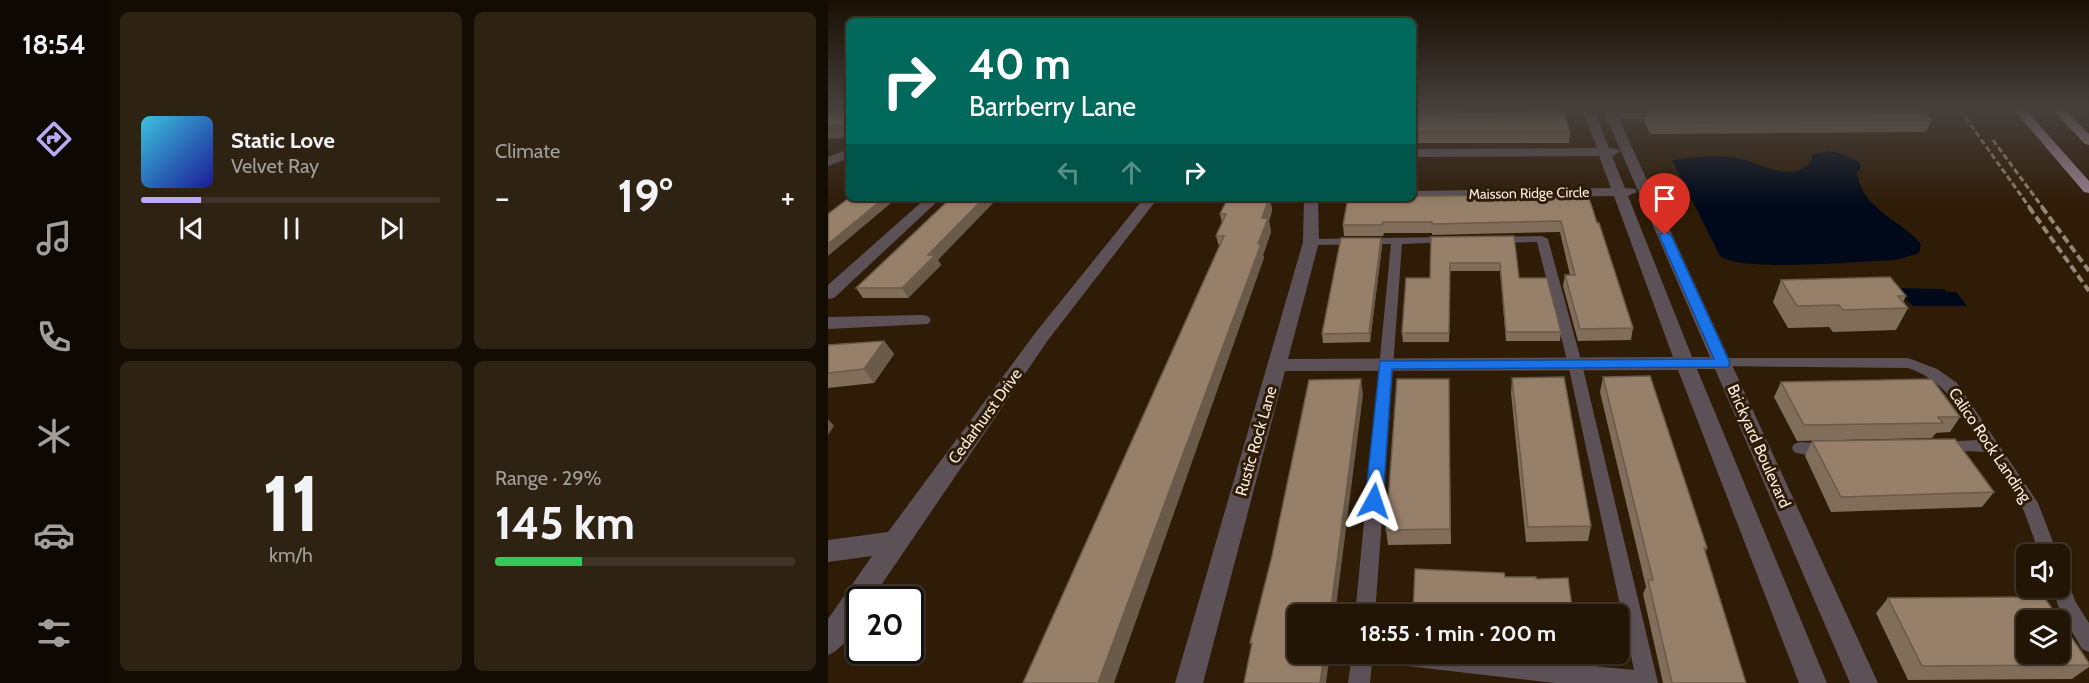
<!DOCTYPE html>
<html lang="en">
<head>
<meta charset="utf-8">
<style>
  body { margin:0; font-family:Cabin,sans-serif; background:#2e2213; color:#f1f3f6; height:100vh; display:flex; flex-direction:column; font-size:22px; white-space:nowrap }
  * { box-sizing:border-box; margin:0 }
  p { font-size:20px; color:#a29f9a }
  .icon { flex:none; width:33px; height:33px; fill:none; stroke:currentColor; stroke-width:2; stroke-linecap:round; stroke-linejoin:round }
  .map { position:relative; flex:1; overflow:hidden }
  .drawer { display:flex; flex-direction:column; gap:12px; padding:12px; background:#130c03; width:720px }
  .drawer>* { flex:none }
  .guide { position:absolute; left:18px; top:18px; width:570px; height:183px; border-radius:9px; box-shadow:0 2px 4px #0004,0 0 0 2px #3f3427; background:#00695c; color:#fff; overflow:hidden }
  .buttons { position:absolute; left:1188px; top:544px; display:grid; gap:12px }
  .buttons a { display:grid; place-items:center; width:54px; height:54px; border-radius:9px; background:#221505; box-shadow:0 2px 4px #0004,0 0 0 2px #3f3427; font-size:30px }
  .speed { position:absolute; left:18px; top:586px; display:flex; gap:12px; font-size:30px; font-weight:700; text-align:center }
  .speed>* { display:grid; place-content:center; width:78px; height:78px; border-radius:50%; background:#221505; box-shadow:0 2px 4px #0004,0 0 0 2px #3f3427; line-height:1 }
  .speed .limit { border:3px solid #111; border-radius:9px; background:#fff; color:#111 }
  .pin { position:absolute; display:grid; place-items:center; width:51px; height:51px; color:#fff; margin:-62px -26px; border-radius:50% 50% 50% 0; rotate:-45deg; box-shadow:0 0 6px #0007 }
  .pin .icon { rotate:45deg }
  .me { position:absolute; width:66px; margin:-33px; rotate:5deg; stroke-linejoin:round; filter:drop-shadow(0 0 4px #0008) }
  .turn { display:flex; align-items:center; gap:21px; height:126px; padding:0 24px; font-size:27px }
  .turn .icon { width:78px; height:78px; stroke-width:2.5 }
  .turn b { display:block; font-size:42px; line-height:51px }
  .lanes { display:flex; align-items:center; height:57px; padding:0 24px; background:#0003; justify-content:center; gap:30px; direction:ltr }
  .lanes .off { opacity:.35 }
  .big { font-size:45px; font-weight:800; line-height:1.1 }
  .drawer .card { flex:1; display:flex; flex-direction:column; justify-content:center; gap:9px; min-width:0; padding:0 21px; border-radius:9px; background:#2e2213 }
  .drawer .dial { align-items:center; gap:0 }
  .dial b { font-size:78px; line-height:1 }
  .song { display:flex; align-items:center; gap:18px }
  .cover { width:72px; height:72px; border-radius:9px; background:linear-gradient(135deg,hsl(190 70% 55%),hsl(240 70% 35%)) }
  .played { height:6px; border-radius:3px; background:linear-gradient(90deg,#bbaaf6 20%,#3f3427 20%) }
  .keys { display:flex; justify-content:space-around; direction:ltr }
  .heat { display:flex; justify-content:space-between; align-items:center; font-size:33px; direction:ltr }
  .charge { height:9px; border-radius:4px; background:linear-gradient(90deg,#34c759 29%,#3f3427 0) }
  .drawer .tiles { flex:1; display:grid; gap:12px; grid-template-columns:repeat(2,1fr) }
  .trip { position:absolute; left:459px; top:604px; width:342px; height:60px; border-radius:9px; background:#221505; box-shadow:0 2px 4px #0004,0 0 0 2px #3f3427; font-weight:800; line-height:60px; text-align:center }
  main { display:flex; flex:1; min-height:0 }
  .menu { display:flex; flex-direction:column; width:108px; justify-content:space-around; align-items:center; background:#0e0802; color:#a29f9a }
  .menu .icon { width:42px; height:42px }
  .menu .current { color:#bbaaf6 }
  .menu b { font-size:27px; color:#f1f3f6 }
  .map>svg:first-child { display:block }
  .water { fill:#00091a }
  .lines { fill:none; stroke-linecap:round; stroke-linejoin:round }
  .lane { fill:#5d5158; fill-rule:evenodd }
  .street { fill:#5d5158; fill-rule:evenodd }
  .primary { fill:#998190; fill-rule:evenodd }
  .rail-far1 { stroke:#948574; stroke-width:3; stroke-dasharray:6 3; stroke-linecap:butt }
  .rail { stroke:#948574; stroke-width:4; stroke-dasharray:8 4; stroke-linecap:butt }
  .wall { fill:#816e5a }
  .shaded-wall { fill:#695a4a }
  .building { fill:#968069; stroke:#695a4a; stroke-width:1.5; fill-rule:evenodd }
  .route { fill:#1a73e8; stroke:#114b97; stroke-width:1.5 }
  .labels { text-anchor:middle; dominant-baseline:central; stroke-width:6; stroke-linejoin:round; paint-order:stroke }
  .far-street-label { font-size:14px; fill:#f9ece0; stroke:#2e1c07 }
  .street-label { font-size:16px; fill:#f9ece0; stroke:#2e1c07 }
</style>
</head>
<body>
<main>
<nav class="menu">
<b>18:54</b>
<svg class="icon current" aria-label="directions" viewBox="0 0 24 24"><path d="M12 3l9 9-9 9-9-9zM9 14v-3h6M13 9l2 2-2 2"/></svg>
<svg class="icon" aria-label="music" viewBox="0 0 24 24"><path d="M9 18V5l10-2v13"/><circle cx="6" cy="18" r="3"/><circle cx="16" cy="16" r="3"/></svg>
<svg class="icon" aria-label="phone" viewBox="0 0 24 24"><path d="M5 4h4l2 5-3 2q2 4 5 5l2-3 5 2v4C11 20 4 13 5 4z"/></svg>
<svg class="icon" aria-label="climate" viewBox="0 0 24 24"><path d="M12 3v18M4 7l16 10M4 17L20 7"/></svg>
<svg class="icon" aria-label="car" viewBox="0 0 24 24"><path d="M5 17H2v-5l4-1 3-4h7l3 4 3 1v5h-3M9 17h6M6 11h13"/><circle cx="7" cy="17" r="2"/><circle cx="17" cy="17" r="2"/></svg>
<svg class="icon" aria-label="filters" viewBox="0 0 24 24"><path d="M4 7h16M4 17h16"/><circle cx="9" cy="7" r="2"/><circle cx="15" cy="17" r="2"/></svg>
</nav>
<section class="drawer">
<div class="tiles">
<div class="card">
<div class="song"><i class="cover"></i><div><b>Static Love</b><p>Velvet Ray</p></div></div>
<div class="played"></div>
<div class="keys"><svg class="icon" aria-label="previous" viewBox="0 0 24 24"><path d="M18 5L8 12l10 7zM5 5v14"/></svg><svg class="icon" aria-label="pause" viewBox="0 0 24 24"><path d="M8 5v14M16 5v14"/></svg><svg class="icon" aria-label="next" viewBox="0 0 24 24"><path d="M6 5l10 7-10 7zM19 5v14"/></svg></div>
</div>
<div class="card"><p>Climate</p>
<div class="heat"><a>−</a><b class="big">19°</b><a>+</a></div>
</div>
<div class="card dial"><b>11</b><p>km/h</p></div>
<div class="card"><p>Range · 29%</p><b class="big">145 km</b><div class="charge"></div></div>
</div>
</section>
<div class="map">
<svg width="1261" height="683" viewBox="0 0 1261 683">
  <rect width="100%" height="100%" fill="#2e1c07"/>
  <g class="water">
    <path d="M1001,151l14,3 16,8 2,5 -4,6c7,39 41,44 64,71l-2,9 -23,7c-35,1 -153,13 -176,-4l-48,-96c20,-2 41,-5 61,-3 24,3 58,30 79,3l-1,-5z"/>
    <polygon points="1065,288 1116,289 1119,292 1128,292 1139,306 1085,306"/>
  </g>
  <g class="lines">
    <g class="lane">
      <polygon points="714,236 720,239 754,364 830,683 727,683 544,662 542,683 520,683 524,654 648,654 806,670 740,364 709,242 668,243 662,240 668,237"/>
      <polygon points="621,237 627,240 625,242 574,244 547,615 527,615 563,244 483,245 477,242 483,239"/>
      <path d="M895,358h185l29,11 20,14 81,120 20,52h-18l-16,-44 -37,-59 -49,-2 -2,-4 2,-4 41,-2c-21,-32 -33,-59 -71,-72l-190,-2 -2,-3 2,-3z"/>
      <path d="M972,442l32,2 2,4 -2,4c-11,4 -27,4 -38,0l-2,-4 2,-4z"/>
      <polygon points="1232,575 1239,578 1247,601 1261,623 1261,652 1254,649 1232,611 1224,588 1232,588"/>
    </g>
    <g class="street">
      <polygon points="754,110 766,110 781,148 790,149 792,152 784,156 797,188 807,189 809,192 800,196 864,357 882,357 775,110 787,110 788,113 842,113 848,116 842,119 791,119 1050,683 1022,683 887,369 869,369 999,683 971,683 850,370 457,371 375,683 347,683 475,242 476,198 490,198 491,242 460,359 845,357 786,196 585,199 581,198 585,198 585,191 783,188 771,156 585,157 585,149 769,148"/>
      <polygon points="21,149 21,158 0,166 0,157"/>
      <polygon points="98,198 113,198 6,298 0,299 0,285"/>
      <path d="M316,198h14l-110,142 -177,260h-11c0,20 -12,47 -32,55v-36l44,-63 -44,6v-22l60,-8 148,-200z"/>
      <polygon points="94,315 100,316 103,320 100,324 0,329 0,317"/>
    </g>
    <g class="primary">
      <polygon points="1186,110 1198,110 1261,181 1261,193 1256,192"/>
      <polygon points="1225,110 1237,110 1261,134 1261,145 1257,144"/>
    </g>
    <g class="rail-far1">
      <polyline points="1132,110 1202,208"/>
      <polyline points="1165,140 1215,208"/>
    </g>
    <g class="rail">
      <polyline points="1201,207 1261,291"/>
      <polyline points="1214,207 1261,271"/>
    </g>
  </g>
  <g class="wall">
    <polygon points="585,110 690,110 690,112 738,112 738,118 742,132 741,143 585,143"/>
    <polygon points="810,110 1091,110 1104,120 1098,132 822,134 816,121 818,111"/>
    <polygon points="398,198 445,198 443,204 444,211 441,221 443,232 435,255 436,258 391,246 388,236 394,223 392,214 399,201"/>
    <polygon points="520,198 769,223 805,328 803,340 750,341 735,286 737,275 742,275 732,232 604,235 604,233 556,233 555,236 516,236 515,225"/>
    <polygon points="686,236 691,278 733,332 732,341 678,341 672,271 622,271 621,342 575,342 574,333 602,278 603,237"/>
    <polygon points="553,238 554,246 542,342 495,343 494,334"/>
    <polygon points="110,260 113,265 80,298 35,298 28,288"/>
    <polygon points="953,280 1078,296 1075,302 1080,308 1068,330 1005,332 1001,327 960,328 945,302"/>
    <polygon points="56,341 66,354 46,383 0,388 0,345"/>
    <polygon points="775,377 879,548 877,553 918,683 835,683 815,594 818,587 772,392"/>
    <polygon points="684,378 763,526 760,541 698,542 683,393"/>
    <polygon points="621,379 623,544 560,545 558,530"/>
    <polygon points="953,382 1132,417 1122,432 1108,433 1104,438 969,441 946,397"/>
    <polygon points="984,441 1166,492 1154,507 1003,512 977,456"/>
    <polygon points="1060,598 1261,663 1261,667 1244,679 1080,680 1048,613"/>
    <polygon points="678,654 748,654 747,659"/>
  </g>
  <g class="shaded-wall">
    <polygon points="21,122 21,137 0,139 0,126"/>
    <polygon points="56,198 69,198 0,256 0,244"/>
    <polygon points="156,198 170,198 110,260 113,265 80,298 74,288 100,255"/>
    <polygon points="437,198 445,198 443,204 444,211 441,221 443,232 435,255 436,258 286,683 270,683 430,244"/>
    <polygon points="553,238 554,246 542,342 541,333"/>
    <polygon points="56,341 66,354 46,383 36,369"/>
    <polygon points="533,379 535,395 507,615 502,615"/>
    <polygon points="0,419 6,426 0,435"/>
    <polygon points="496,654 502,654 498,683 492,683"/>
  </g>
  <g class="building">
    <polygon points="0,110 21,110 21,122 18,125 0,126"/>
    <polygon points="702,110 737,110 738,112 736,112 742,132 585,132 585,114 701,111"/>
    <polygon points="819,110 1091,110 1104,120 825,122"/>
    <polygon points="756,195 757,198 761,198 769,223 771,223 805,328 752,329 737,275 747,275 733,221 604,224 604,222 555,222 554,225 515,225 520,198 585,198 585,196"/>
    <polygon points="21,198 56,198 0,244 0,214"/>
    <polygon points="123,198 156,198 100,255 107,255 74,288 28,288"/>
    <polygon points="400,198 441,198 434,218 440,218 430,244 433,244 270,683 195,683 396,236 388,236 398,214 392,214"/>
    <polygon points="686,236 691,278 719,278 733,332 678,332 672,263 622,263 621,333 574,333 578,278 602,278 603,237"/>
    <polygon points="513,238 553,238 541,333 494,334"/>
    <polygon points="1062,277 1078,296 1070,296 1080,308 1015,310 1011,305 969,306 953,280"/>
    <polygon points="56,341 36,369 0,373 0,345"/>
    <polygon points="822,376 879,548 876,548 918,683 844,683 820,580 825,580 775,377"/>
    <polygon points="736,377 763,526 700,527 684,378"/>
    <polygon points="533,379 502,615 470,615 470,654 496,654 492,683 416,683 424,643 422,643 444,556 481,380"/>
    <polygon points="569,379 621,379 622,529 558,530"/>
    <polygon points="1104,379 1132,417 1110,417 1115,423 976,425 953,382"/>
    <polygon points="1127,439 1166,492 1013,497 984,441"/>
    <polygon points="587,569 676,573 677,577 708,577 708,579 740,578 745,615 585,615"/>
    <path d="M1216,597l45,66v2l-167,1 -34,-68zM1198,621h34v33h-34z"/>
  </g>
  <linearGradient id="sky" x2="0" y2="1"><stop stop-color="#190f04"/><stop offset="0.53" stop-color="#46403c"/><stop offset="1" stop-color="#46403c" stop-opacity="0"/></linearGradient>
  <rect width="1261" height="206" fill="url(#sky)"/>
  <polygon class="route" points="837,232 843,235 902,363 900,367 564,369 555,501 552,506 546,508 540,506 537,501 552,361 886,359 831,235"/>
  <g class="labels">
    <g class="far-street-label">
      <text transform="translate(701 193) rotate(-1)">Maisson Ridge Circle</text>
    </g>
    <g class="street-label">
      <text transform="translate(157 416) rotate(-54)">Cedarhurst Drive</text>
      <text transform="translate(428 441) rotate(-74)">Rustic Rock Lane</text>
      <text transform="translate(1162 445) rotate(56)">Calico Rock Landing</text>
      <text transform="translate(931 446) rotate(66)">Brickyard Boulevard</text>
    </g>
  </g>
</svg>
<div class="buttons">
<a><svg class="icon" aria-label="sound" viewBox="0 0 24 24"><path d="M4 9h4l5-4v14l-5-4H4zM17 9q2 3 0 6"/></svg></a>
<a><svg class="icon" aria-label="layers" viewBox="0 0 24 24"><path d="M12 4l9 5-9 5-9-5zM3 14l9 5 9-5"/></svg></a>
</div>
<div class="speed"><div class="limit">20</div></div>
<div class="pin" style="left:837px;top:235px;background:#d93025"><svg class="icon" aria-label="arrive" viewBox="0 0 24 24"><path d="M6 21V4h12l-3 4 3 4H6"/></svg></div>
<svg class="me" style="left:546px;top:501px" viewBox="-20 -20 40 40"><path d="M0-17L14 15 0 8-14 15z" fill="#1a73e8" stroke="#fff" stroke-width="4"/></svg>
<div class="trip">18:55 · 1 min · 200 m</div>
<div class="guide">
<div class="turn"><svg class="icon" aria-label="right" viewBox="0 0 24 24"><path d="M7 20v-9h11M14 6l5 5-5 5"/></svg><div><b>40 m</b>Barrberry Lane</div></div>
<div class="lanes"><svg class="icon off" aria-label="left" viewBox="0 0 24 24"><path d="M17 20v-9H6M10 6l-5 5 5 5"/></svg><svg class="icon off" aria-label="ahead" viewBox="0 0 24 24"><path d="M12 20V5M6 11l6-6 6 6"/></svg><svg class="icon" aria-label="right" viewBox="0 0 24 24"><path d="M7 20v-9h11M14 6l5 5-5 5"/></svg></div>
</div>
</div>
</main>
</body>
</html>
